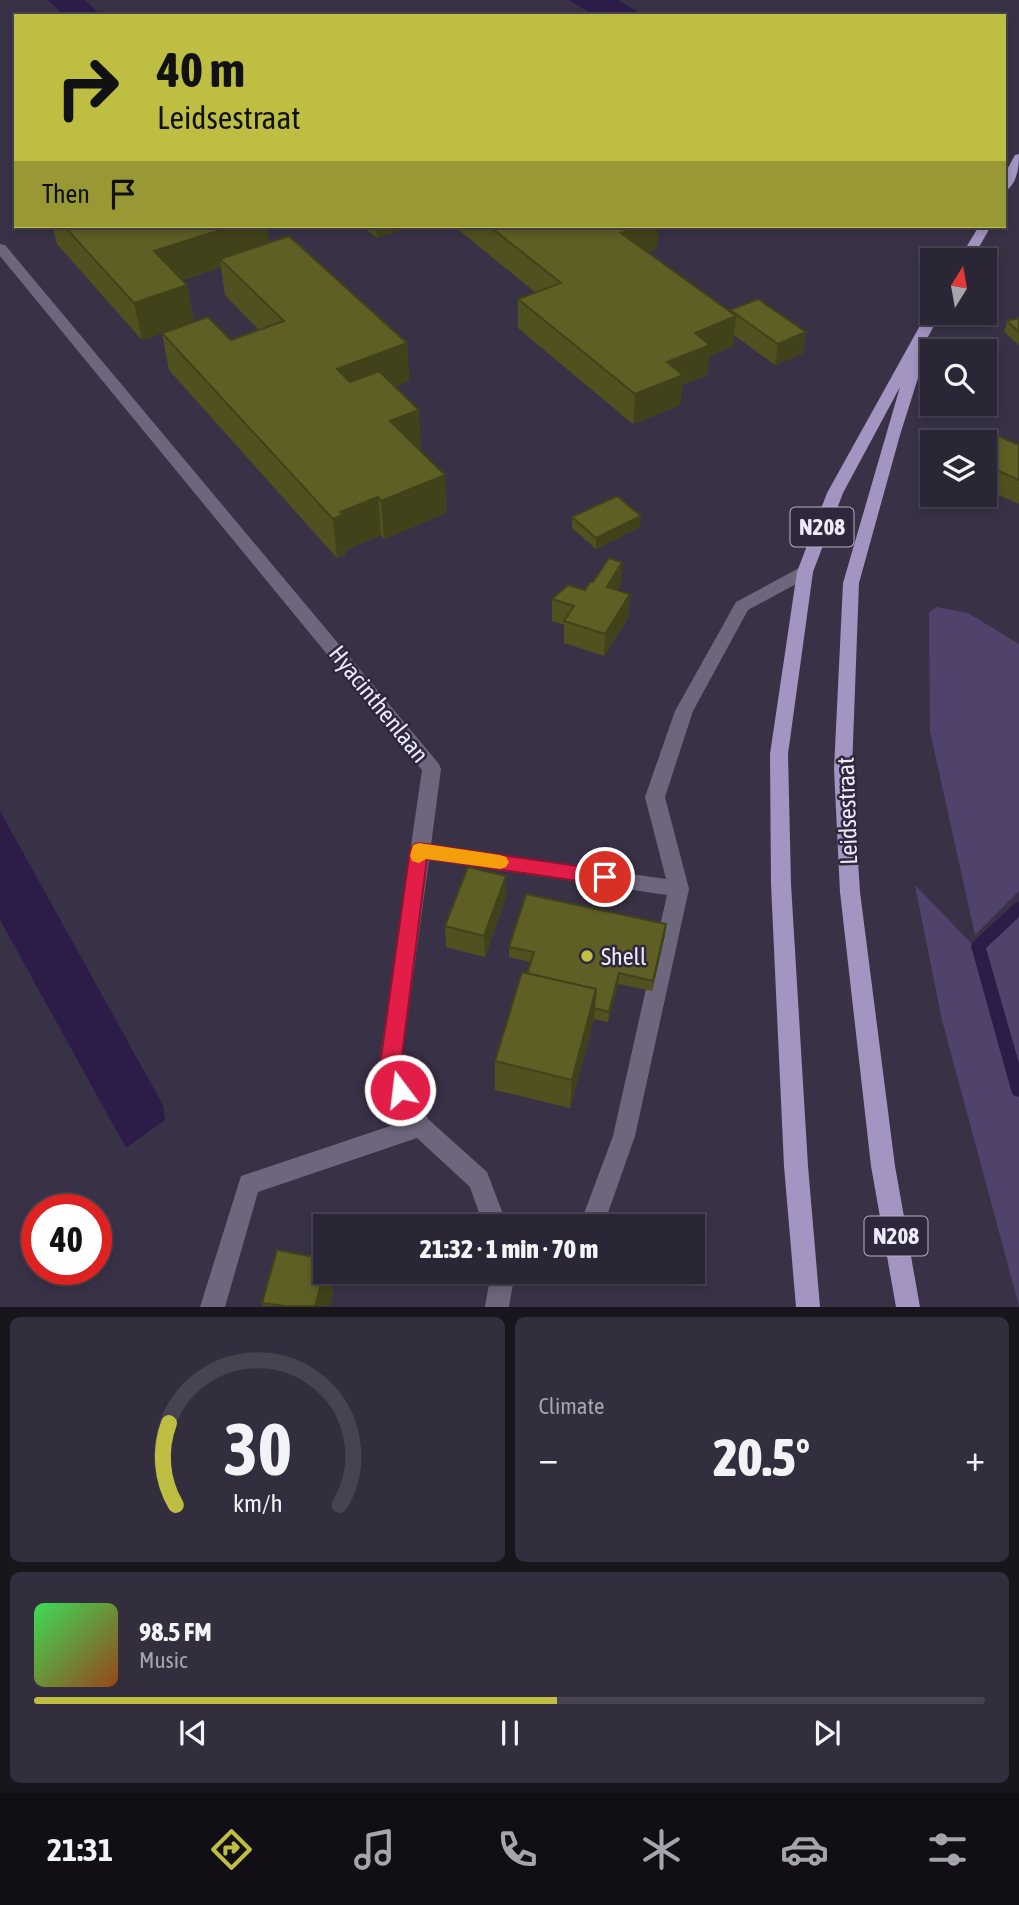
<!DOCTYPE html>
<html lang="en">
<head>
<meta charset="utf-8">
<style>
  body { margin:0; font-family:"Asap Condensed",sans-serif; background:#332e3d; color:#f1f3f6; height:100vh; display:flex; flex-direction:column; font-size:26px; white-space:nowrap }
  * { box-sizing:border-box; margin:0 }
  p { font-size:23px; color:#a6a5ad }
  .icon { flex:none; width:38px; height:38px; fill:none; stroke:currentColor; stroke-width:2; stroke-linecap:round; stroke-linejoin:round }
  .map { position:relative; height:1307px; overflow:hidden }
  .side { display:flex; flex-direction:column; gap:10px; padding:10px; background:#18151d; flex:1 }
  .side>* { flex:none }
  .hud { position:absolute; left:14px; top:14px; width:992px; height:214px; border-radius:0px; box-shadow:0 4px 10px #0003,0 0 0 2px #474350; background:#bebf42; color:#111; overflow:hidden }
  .needle { width:46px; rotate:11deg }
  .controls { position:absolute; left:920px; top:248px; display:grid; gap:14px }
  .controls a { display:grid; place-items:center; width:77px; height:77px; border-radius:0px; background:#2b2635; box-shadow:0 4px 10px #0003,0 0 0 2px #474350; font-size:35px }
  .speed { position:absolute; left:21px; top:1194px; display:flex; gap:14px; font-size:35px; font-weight:700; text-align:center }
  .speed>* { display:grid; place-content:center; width:91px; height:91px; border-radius:50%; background:#2b2635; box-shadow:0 4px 10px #0003,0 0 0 2px #474350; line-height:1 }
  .speed .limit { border:10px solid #d22; background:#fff; color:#111 }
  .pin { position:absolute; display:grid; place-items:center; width:60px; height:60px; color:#fff; margin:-30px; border:4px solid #fff; border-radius:50%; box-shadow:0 2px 7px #0007 }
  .me { position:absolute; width:77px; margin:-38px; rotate:345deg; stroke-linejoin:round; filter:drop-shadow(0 0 5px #0008) }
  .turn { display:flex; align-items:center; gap:24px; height:147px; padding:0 28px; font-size:32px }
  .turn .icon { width:91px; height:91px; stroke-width:2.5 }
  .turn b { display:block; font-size:49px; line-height:60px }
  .then { display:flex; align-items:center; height:66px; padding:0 28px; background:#0003; gap:14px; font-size:26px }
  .big { font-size:52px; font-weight:800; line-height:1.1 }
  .side .card { flex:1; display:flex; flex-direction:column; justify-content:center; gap:10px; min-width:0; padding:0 24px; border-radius:10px; background:#332e3d }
  .side .dial { align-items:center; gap:0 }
  .dial svg { height:182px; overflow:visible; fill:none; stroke:#474350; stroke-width:7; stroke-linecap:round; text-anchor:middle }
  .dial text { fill:#f1f3f6; stroke:none }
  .song { display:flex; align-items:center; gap:21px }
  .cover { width:84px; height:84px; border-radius:10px; background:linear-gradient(135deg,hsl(130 70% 55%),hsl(20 70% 35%)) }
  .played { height:7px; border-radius:4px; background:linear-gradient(90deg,#bebf42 55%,#474350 55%) }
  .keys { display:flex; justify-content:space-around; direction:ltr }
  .heat { display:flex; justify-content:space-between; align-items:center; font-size:38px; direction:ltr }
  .side .tiles { flex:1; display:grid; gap:10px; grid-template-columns:1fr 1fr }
  .card:last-child { grid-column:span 2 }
  .trip { position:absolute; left:313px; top:1214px; width:392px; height:70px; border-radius:0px; background:#2b2635; box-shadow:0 4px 10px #0003,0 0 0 2px #474350; font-weight:800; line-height:70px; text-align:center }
  .menu { display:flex; height:112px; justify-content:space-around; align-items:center; background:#110f15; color:#a6a5ad }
  .menu .icon { width:49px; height:49px }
  .menu .current { color:#bebf42 }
  .menu b { font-size:32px; color:#f1f3f6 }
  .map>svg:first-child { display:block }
  .green { fill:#51426c }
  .water { fill:#2d1c47 }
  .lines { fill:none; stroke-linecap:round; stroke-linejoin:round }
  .stream { fill:#2d1c47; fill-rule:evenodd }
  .minor { fill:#6d667c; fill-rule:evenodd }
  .major { fill:#a394c1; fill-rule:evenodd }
  .wall { fill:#515120; fill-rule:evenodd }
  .shaded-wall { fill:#42421a }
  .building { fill:#5e5e25; stroke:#42421a; stroke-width:2 }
  .route { fill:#e11d48; stroke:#92132f; stroke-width:2 }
  .slow { fill:#f59e0b }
  .poi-dot { fill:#bebf42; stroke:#2f283d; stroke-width:2.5 }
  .labels { text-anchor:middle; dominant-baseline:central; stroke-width:5; stroke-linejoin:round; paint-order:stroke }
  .shield { fill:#2f283d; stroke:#b5b0c0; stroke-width:2 }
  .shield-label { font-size:23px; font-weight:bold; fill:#eeeaf8 }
  .street-label { font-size:24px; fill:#eeeaf8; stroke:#2f283d }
  .poi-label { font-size:24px; fill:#eeeaf8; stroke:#2f283d; text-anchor:start }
</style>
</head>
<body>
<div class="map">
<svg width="1019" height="1307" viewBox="0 0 1019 1307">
  <rect width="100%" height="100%" fill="#393247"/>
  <g class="green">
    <polygon points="936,607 968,613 1019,644 1019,891 975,935 930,731 929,613"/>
    <polygon points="915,885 971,943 1003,1035 983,948 1019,915 1019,1306 942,1020"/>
  </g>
  <g class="water">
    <polygon points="48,0 85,0 102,16 65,16"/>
    <polygon points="569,0 618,0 645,16 595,16"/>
    <polygon points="0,811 163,1105 165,1120 126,1148 0,920"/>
  </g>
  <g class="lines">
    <polygon class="stream" points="1019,902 1019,917 986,948 1019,1063 1019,1097 1013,1095 1011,1090 971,946 973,942 1014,904"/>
    <g class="minor">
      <polygon points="0,244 5,245 439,764 441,769 431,845 666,879 645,797 675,711 736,602 799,568 811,568 813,572 811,576 748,610 693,711 665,797 689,889 635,1136 603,1227 579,1227 613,1136 667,895 429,860 400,1071 428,1119 487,1172 508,1227 484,1227 470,1187 417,1138 258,1192 225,1307 200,1307 241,1176 405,1121 378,1072 422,770 0,256"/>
      <polygon points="491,1272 515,1272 509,1307 485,1307"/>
    </g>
    <g class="major">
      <path d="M1019,154c0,14 -2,31 -15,38v-17l11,-20z"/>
      <polygon points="979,226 991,226 971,261 958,261"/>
      <polygon points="933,309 933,313 941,313 918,355 924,359 900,435 859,583 852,769 860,892 895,1166 920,1307 896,1307 871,1166 840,892 834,769 843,583 900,387 843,493 813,572 788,754 791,884 808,1166 820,1307 796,1307 784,1166 771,884 770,754 797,572 827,493 927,313"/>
    </g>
  </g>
  <g class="wall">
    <path d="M52,226h215l2,17 138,100 2,38 -14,5 26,62 -2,1 26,26 1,38 -62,26 -3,-4 -35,15v4l-9,4 -168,-188 -7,-37 -20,7 -85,-96zM221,267l4,28 34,35 -28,10 -37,-18 -7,-37 -4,-5z"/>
    <polygon points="362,226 414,226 377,238"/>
    <polygon points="454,226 658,226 657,248 647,252 730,312 730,310 803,353 775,365 734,335 733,346 709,356 707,375 682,385 680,405 633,424 518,328 518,299 535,292"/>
    <polygon points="1019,318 1019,345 1004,332 1007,321"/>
    <polygon points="985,443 1019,445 1019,504 985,489"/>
    <polygon points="572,517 640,527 596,549 572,528"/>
    <polygon points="621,583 617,590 629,616 604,656 564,643 564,625 552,621 552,599 585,590"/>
    <polygon points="506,876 506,897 485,957 446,947 445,926"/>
    <polygon points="665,935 652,991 618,984 608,1022 594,1019 570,1108 495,1090 495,1061 531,962 509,957 509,947"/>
    <polygon points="326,1272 330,1272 333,1292 330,1306 263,1306 262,1303"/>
  </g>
  <g class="shaded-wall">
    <polygon points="233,226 267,226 270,251 220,259 221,267 161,287 154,251"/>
    <polygon points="376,226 414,226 377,238"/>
    <polygon points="641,226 658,226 657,248 619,262 621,233"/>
    <polygon points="187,285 194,322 142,340 134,303"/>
    <polygon points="736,316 733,346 709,356 707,375 682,385 680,405 633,424 635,394 695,333"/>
    <polygon points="806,332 803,353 775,365 778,344"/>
    <polygon points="407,343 409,381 341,407 337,369"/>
    <polygon points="419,410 421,448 393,459 390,421"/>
    <polygon points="445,475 446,513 384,539 381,501"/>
    <polygon points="378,497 381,535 346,550 346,554 337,558 333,519 340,512"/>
    <polygon points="641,516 640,527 596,549 596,538"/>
    <polygon points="622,562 621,583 605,608 607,587"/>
    <polygon points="630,594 629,616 604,656 605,634"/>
    <polygon points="506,876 506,897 485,957 484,936"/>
    <polygon points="666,924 665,935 652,991 653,981"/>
    <polygon points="619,973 618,984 608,1022 609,1012"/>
    <polygon points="596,989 594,1019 570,1108 572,1080"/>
    <polygon points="326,1266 326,1272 330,1272 333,1292 330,1306 315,1306"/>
  </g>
  <g class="building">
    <polygon points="64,226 233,226 154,251 187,285 134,303"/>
    <polygon points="489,226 641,226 621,233 736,316 695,333 710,345 667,362 683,375 635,394 518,299 561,283"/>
    <polygon points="289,236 407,343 337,369 350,382 379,371 419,410 390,421 445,475 381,501 378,497 340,512 343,515 333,519 162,333 208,317 231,340 284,321 220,259"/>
    <polygon points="758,299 806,332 778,344 730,310"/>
    <polygon points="1019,318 1019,332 1007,321"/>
    <polygon points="987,431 1019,445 1019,480 985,465 985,443 975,443"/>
    <polygon points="617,496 641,516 596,538 572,517"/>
    <polygon points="609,558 622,562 607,587 630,594 605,634 564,621 574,606 552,599 568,585 585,590 590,582 593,582"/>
    <polygon points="468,867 506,876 484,936 445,926"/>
    <polygon points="526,894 666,924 653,981 619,973 609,1012 594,1008 596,989 527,974 534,952 509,947"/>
    <polygon points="522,972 596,989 572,1080 495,1061"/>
    <polygon points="277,1250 326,1259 326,1266 315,1306 284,1306 262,1303"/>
  </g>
  <polygon class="route" points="419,843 605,870 611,872 614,877 611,883 605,885 427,859 400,1071 410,1090 407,1097 400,1099 393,1097 379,1072 410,850 413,845"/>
  <polygon class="slow" points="419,843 500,855 506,857 509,862 506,867 500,869 426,859 419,863 412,861 410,856 413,845"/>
  <circle class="poi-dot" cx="587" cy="956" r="7"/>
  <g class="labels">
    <g class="shield">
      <rect x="790.5" y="507.5" width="63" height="39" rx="5"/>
      <rect x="864.5" y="1216.5" width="63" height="39" rx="5"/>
    </g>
    <g class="shield-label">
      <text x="822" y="527">N208</text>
      <text x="896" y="1236">N208</text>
    </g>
    <g class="street-label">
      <text transform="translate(379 704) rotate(51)">Hyacinthenlaan</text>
      <text transform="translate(847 811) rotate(-92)">Leidsestraat</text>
    </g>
    <g class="poi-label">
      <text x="601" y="956">Shell</text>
    </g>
  </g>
</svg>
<div class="controls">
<a><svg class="needle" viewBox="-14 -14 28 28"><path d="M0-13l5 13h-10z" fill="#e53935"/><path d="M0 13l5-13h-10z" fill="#a6a5ad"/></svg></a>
<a><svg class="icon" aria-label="search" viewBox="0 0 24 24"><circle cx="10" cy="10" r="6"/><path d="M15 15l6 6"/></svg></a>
<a><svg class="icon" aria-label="layers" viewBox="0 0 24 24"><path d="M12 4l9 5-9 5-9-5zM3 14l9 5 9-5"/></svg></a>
</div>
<div class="speed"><div class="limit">40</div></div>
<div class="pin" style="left:605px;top:877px;background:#d93025"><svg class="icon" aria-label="arrive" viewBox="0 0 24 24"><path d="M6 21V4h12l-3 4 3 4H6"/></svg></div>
<svg class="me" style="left:400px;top:1090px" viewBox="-20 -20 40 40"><circle r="17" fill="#e11d48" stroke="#fff" stroke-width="3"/><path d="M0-11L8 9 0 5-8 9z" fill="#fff"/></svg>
<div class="trip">21:32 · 1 min · 70 m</div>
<div class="hud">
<div class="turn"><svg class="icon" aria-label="right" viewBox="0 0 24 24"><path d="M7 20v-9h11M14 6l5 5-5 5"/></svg><div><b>40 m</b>Leidsestraat</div></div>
<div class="then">Then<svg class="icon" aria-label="arrive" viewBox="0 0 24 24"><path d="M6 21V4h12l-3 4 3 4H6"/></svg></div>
</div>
</div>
<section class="side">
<div class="tiles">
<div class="card dial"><svg viewBox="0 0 100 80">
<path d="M14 69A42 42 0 1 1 86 69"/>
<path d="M14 69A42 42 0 0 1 11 33" stroke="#bebf42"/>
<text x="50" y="56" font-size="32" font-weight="700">30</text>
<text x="50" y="72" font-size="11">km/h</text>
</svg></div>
<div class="card"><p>Climate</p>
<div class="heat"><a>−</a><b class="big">20.5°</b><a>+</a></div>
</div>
<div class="card">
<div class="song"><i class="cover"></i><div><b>98.5 FM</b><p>Music</p></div></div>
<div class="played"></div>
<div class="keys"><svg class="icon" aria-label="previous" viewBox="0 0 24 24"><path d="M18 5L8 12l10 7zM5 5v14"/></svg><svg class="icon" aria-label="pause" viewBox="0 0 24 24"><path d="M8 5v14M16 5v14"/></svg><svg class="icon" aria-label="next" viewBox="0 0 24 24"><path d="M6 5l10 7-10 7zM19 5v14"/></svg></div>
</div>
</div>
</section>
<nav class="menu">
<b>21:31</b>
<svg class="icon current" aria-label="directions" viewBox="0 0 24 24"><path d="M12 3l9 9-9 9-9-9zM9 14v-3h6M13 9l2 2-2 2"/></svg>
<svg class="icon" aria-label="music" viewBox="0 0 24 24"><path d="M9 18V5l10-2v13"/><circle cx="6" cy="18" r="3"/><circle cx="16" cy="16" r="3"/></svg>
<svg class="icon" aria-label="phone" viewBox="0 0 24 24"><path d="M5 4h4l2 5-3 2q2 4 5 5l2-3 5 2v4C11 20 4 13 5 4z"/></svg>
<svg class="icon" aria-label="climate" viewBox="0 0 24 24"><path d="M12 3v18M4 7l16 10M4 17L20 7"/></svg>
<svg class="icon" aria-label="car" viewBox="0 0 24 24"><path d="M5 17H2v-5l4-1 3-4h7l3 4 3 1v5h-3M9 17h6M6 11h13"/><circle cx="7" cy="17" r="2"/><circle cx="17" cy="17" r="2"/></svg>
<svg class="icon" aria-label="filters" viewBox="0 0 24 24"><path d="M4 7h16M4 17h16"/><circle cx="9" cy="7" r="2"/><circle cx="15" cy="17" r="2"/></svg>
</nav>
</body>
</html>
